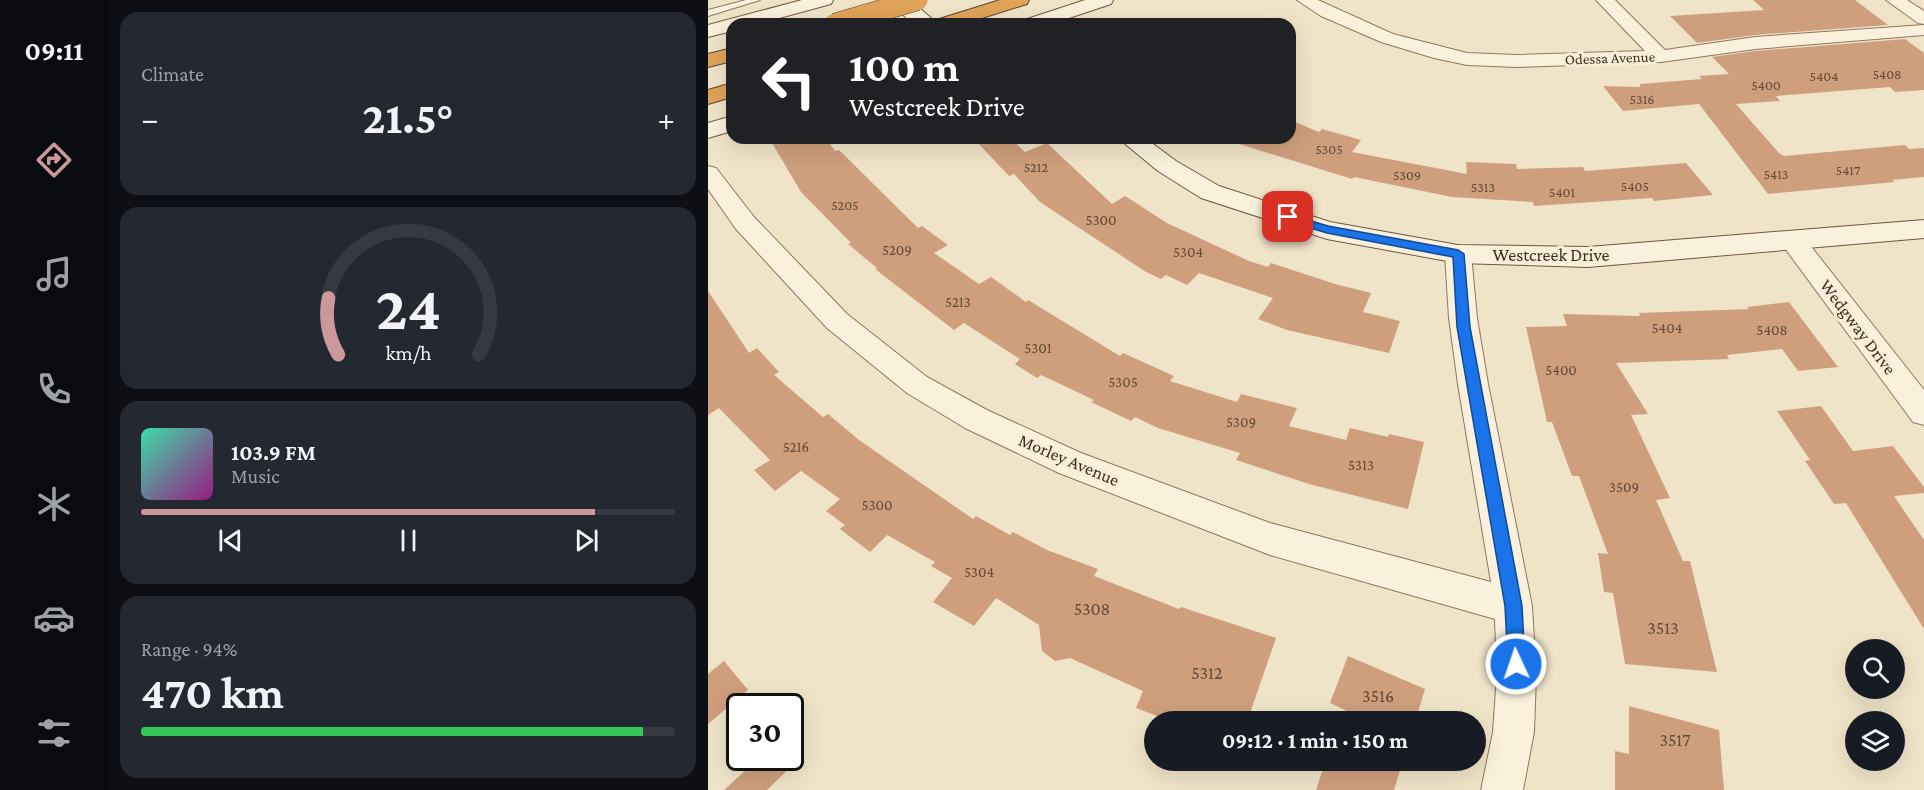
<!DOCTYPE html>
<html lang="en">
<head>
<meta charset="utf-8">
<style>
  body { margin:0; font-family:"Crimson Pro",serif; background:#242831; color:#f1f3f6; height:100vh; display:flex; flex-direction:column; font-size:22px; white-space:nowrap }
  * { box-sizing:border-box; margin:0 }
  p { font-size:20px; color:#9ea1a6 }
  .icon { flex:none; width:33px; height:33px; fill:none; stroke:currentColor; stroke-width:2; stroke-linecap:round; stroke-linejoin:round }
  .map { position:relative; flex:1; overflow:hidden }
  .side { display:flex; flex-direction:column; gap:12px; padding:12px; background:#0d0f14; width:600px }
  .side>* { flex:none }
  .guide { position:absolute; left:18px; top:18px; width:570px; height:126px; border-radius:18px; box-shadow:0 6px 24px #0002; background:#202124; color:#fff; overflow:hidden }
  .controls { position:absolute; left:1137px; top:639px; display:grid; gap:12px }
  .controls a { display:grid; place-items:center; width:60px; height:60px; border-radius:50%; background:#171b24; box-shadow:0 6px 24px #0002; font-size:30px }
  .speed { position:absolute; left:18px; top:693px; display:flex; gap:12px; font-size:30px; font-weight:700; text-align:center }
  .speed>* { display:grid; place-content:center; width:78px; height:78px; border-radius:50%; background:#171b24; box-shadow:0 6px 24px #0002; line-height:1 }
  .speed .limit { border:3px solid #111; border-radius:9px; background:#fff; color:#111 }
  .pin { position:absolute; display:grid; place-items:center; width:51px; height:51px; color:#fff; margin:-26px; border-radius:12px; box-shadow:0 3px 9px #0006 }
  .me { position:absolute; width:66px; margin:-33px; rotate:357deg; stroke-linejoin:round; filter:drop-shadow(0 0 4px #0008) }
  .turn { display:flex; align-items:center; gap:21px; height:126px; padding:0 24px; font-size:27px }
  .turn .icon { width:78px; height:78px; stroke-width:2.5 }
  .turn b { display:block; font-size:42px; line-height:51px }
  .big { font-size:45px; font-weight:700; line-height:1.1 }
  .side .widget { flex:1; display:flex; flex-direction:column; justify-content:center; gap:9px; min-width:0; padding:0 21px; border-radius:18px; background:#242831 }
  .side .dial { align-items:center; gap:0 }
  .dial svg { height:156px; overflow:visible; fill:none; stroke:#363941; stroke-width:7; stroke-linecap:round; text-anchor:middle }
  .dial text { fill:#f1f3f6; stroke:none }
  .song { display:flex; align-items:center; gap:18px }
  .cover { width:72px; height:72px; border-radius:9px; background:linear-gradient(135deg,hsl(160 70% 55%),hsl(310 70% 35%)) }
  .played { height:6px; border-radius:3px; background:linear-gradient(90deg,#cc999b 85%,#363941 85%) }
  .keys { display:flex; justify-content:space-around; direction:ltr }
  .heat { display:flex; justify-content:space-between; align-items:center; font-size:33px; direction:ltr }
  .charge { height:9px; border-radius:4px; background:linear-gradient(90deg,#34c759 94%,#363941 0) }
  .trip { position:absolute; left:436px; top:711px; width:342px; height:60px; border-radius:30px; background:#171b24; box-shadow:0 6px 24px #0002; font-weight:700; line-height:60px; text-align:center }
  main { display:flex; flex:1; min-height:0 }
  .tab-bar { display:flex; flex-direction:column; width:108px; justify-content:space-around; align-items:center; background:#090b0e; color:#9ea1a6 }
  .tab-bar .icon { width:42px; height:42px }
  .tab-bar .on { color:#cc999b }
  .tab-bar b { font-size:27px; color:#f1f3f6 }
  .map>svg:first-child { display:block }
  .building { fill:#cf9f7d }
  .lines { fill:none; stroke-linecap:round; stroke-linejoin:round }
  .lane-casing { stroke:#8d765c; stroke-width:2 }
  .street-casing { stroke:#8d765c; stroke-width:2 }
  .secondary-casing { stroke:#6f573f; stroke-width:2 }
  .highway-casing { stroke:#5b4430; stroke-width:2 }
  .lane { fill:#faf1dc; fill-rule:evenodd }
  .street { fill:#faf1dc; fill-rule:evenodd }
  .secondary { fill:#faf1dc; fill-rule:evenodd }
  .highway { fill:#e0a458; fill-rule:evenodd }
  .highway-bridge-casing { stroke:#5b4430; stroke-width:22; stroke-linecap:butt }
  .highway-bridge { stroke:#e0a458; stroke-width:21 }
  .route { fill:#1a73e8; stroke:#114b97; stroke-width:1.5 }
  .labels { text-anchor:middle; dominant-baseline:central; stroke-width:6; stroke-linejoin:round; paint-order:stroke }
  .far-number-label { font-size:14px; fill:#624a37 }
  .far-street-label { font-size:15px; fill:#3d2e20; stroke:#f7eed8 }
  .number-label { font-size:15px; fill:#624a37 }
  .street-label { font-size:18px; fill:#3d2e20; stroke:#f7eed8 }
  .near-number-label { font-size:18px; fill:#624a37 }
</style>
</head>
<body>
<main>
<nav class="tab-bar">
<b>09:11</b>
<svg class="icon on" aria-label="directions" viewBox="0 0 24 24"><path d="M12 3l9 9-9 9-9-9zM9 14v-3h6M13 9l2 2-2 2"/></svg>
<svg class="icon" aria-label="music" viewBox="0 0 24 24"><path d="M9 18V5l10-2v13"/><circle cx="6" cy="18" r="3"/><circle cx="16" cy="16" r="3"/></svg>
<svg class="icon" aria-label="phone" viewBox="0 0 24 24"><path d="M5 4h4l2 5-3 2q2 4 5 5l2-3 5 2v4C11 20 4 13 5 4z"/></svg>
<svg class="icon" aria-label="climate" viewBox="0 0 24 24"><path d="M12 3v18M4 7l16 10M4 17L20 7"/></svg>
<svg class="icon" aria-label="car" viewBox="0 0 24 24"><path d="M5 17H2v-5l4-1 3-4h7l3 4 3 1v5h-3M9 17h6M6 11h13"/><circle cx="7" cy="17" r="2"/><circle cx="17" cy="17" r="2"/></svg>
<svg class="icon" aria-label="filters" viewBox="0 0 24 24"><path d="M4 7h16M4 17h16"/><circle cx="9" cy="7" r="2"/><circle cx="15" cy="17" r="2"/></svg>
</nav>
<section class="side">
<div class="widget"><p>Climate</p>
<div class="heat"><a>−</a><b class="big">21.5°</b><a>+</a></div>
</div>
<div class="widget dial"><svg viewBox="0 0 100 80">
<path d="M14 69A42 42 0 1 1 86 69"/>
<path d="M14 69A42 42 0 0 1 9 40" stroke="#cc999b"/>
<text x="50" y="56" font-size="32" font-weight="700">24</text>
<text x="50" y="72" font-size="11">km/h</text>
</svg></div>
<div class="widget">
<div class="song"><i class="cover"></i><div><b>103.9 FM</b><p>Music</p></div></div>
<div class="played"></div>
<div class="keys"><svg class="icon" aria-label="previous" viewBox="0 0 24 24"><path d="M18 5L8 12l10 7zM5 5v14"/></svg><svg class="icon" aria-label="pause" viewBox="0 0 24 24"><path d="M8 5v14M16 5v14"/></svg><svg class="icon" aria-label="next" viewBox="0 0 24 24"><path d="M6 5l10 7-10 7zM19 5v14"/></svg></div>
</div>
<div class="widget"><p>Range · 94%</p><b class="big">470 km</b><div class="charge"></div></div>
</section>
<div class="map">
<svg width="1216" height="790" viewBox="0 0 1216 790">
  <rect width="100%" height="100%" fill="#f0e4c8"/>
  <g class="building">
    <polygon points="1045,0 1147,0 1180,25 1047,35 989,43 962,16 1056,10"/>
    <polygon points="1197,39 1216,53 1216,90 1187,92 1182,87 1068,96 1072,101 1028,104 1071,153 1076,156 1197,145 1201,149 1216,148 1216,177 1184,180 1187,182 1060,194 991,104 915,111 895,86 932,87 932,84 994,79 991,76 1021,74 1004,57 1047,51"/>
    <polygon points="582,120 611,132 614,129 653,140 644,152 759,174 758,162 808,164 809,169 875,167 877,171 978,163 1005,195 946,201 944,198 826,206 825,202 744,197 646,177 644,179 531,144 532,138 582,138"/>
    <polygon points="61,138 118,138 127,151 131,150 210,228 214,226 240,245 226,253 271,284 283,277 318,302 320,300 412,356 415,353 466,376 462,381 529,402 533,394 589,408 581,426 638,440 642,428 680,437 681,434 716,442 700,509 601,484 528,460 532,453 450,428 427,417 423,421 383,402 386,400 333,375 329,378 307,364 312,359 256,323 246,330 167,269 169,268 140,244 143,243 93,192"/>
    <polygon points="265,138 302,138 317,152 339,143 404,204 417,196 459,223 541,261 560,267 563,263 627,284 663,293 655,312 692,321 681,353 579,330 550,319 565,298 491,273 479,285 458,275 453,279 438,272 332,202 306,174 301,176"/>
    <polygon points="0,291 41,353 49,348 71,372 66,375 115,417 120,414 151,440 265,519 268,516 302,535 305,532 339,550 390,569 386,576 471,609 473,607 568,638 539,722 465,722 428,708 435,691 362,658 347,661 334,651 331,625 288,598 266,626 225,602 244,578 223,566 227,562 179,535 162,552 132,529 137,525 118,511 132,499 93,471 67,491 46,470 62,460 11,408 0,415"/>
    <polygon points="1081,302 1130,367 1090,371 1074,349 1019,355 1021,359 908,363 940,414 923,415 962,498 948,500 975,561 982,561 1009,672 917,664 905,593 896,592 890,553 900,554 871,476 864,476 844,422 839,422 818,327 859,326 855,314 932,316 931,313 1041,309 1039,307"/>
    <polygon points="1113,406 1145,451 1185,446 1216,487 1216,493 1186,496 1216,540 1216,629 1138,503 1126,504 1097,461 1102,460 1069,411"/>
    <polygon points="640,656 717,689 707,722 633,722 637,710 622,703"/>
    <polygon points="16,661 40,690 0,724 0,674"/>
    <polygon points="921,706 1011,730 1016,790 907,790 907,751 921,754"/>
    <polygon points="51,758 92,758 59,790 16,790"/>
    <polygon points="618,760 695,760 686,790 608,790"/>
  </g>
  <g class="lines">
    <defs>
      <polygon id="lane" points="38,0 52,0 0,16 0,10"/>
      <g id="street">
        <polygon points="589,0 610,0 685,34 759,53 809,55 937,51 888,0 907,0 957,50 1047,37 1216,25 1216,35 1047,49 953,62 809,67 759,65 726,58 673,42 613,16"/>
        <polygon points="1178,0 1199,0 1216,11 1216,24 1210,23"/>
        <polygon points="0,166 8,168 46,217 139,314 219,377 279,410 373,453 562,523 783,582 750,384 741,318 737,254 741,248 750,245 759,248 763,254 769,318 780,384 824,606 828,674 826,732 815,790 773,790 785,732 789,674 787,619 562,555 351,473 257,428 199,393 119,328 28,229 0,189"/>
        <polygon points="1085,233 1094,235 1216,390 1216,425 1205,422 1076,247 1073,241 1076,235"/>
      </g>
      <g id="secondary">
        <polygon points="94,0 125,0 123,4 49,24 24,24 24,31 0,37 0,25"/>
        <path d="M183,0h19l28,24c-26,0 -32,-2 -47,-24z"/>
        <polygon points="377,0 405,0 403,4 343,24 313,24 316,20"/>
        <polygon points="24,116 24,131 0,138 0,123"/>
        <polygon points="410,138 437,138 468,161 511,186 622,222 750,245 880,247 1216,220 1216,238 880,267 750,263 619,239 493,198 450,171"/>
      </g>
      <g id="highway">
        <polygon points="292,0 321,0 319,4 255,24 225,24 228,20"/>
        <polygon points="24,48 24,61 0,67 0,54"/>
        <polygon points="24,83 24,97 0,104 0,90"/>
      </g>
    </defs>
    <use href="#lane" class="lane-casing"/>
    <use href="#street" class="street-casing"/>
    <use href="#secondary" class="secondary-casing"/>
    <use href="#highway" class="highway-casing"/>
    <use href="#lane" class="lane"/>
    <use href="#street" class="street"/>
    <use href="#secondary" class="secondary"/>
    <use href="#highway" class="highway"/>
    <defs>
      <polyline id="highway-bridge" points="127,24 209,0"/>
    </defs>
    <use href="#highway-bridge" class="highway-bridge-casing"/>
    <use href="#highway-bridge" class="highway-bridge"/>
  </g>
  <polygon class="route" points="580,214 620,226 750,250 756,254 762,327 814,606 817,664 815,670 808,673 802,670 800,664 797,606 749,327 745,257 619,233 576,220 576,215"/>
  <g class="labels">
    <g class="far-number-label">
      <text x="1179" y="74">5408</text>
      <text x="1116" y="76">5404</text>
      <text x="1058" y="85">5400</text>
      <text x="934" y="99">5316</text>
      <text x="621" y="149">5305</text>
      <text x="328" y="167">5212</text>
      <text x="1140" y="170">5417</text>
      <text x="1068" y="174">5413</text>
      <text x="699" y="175">5309</text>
      <text x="927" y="186">5405</text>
      <text x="775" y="187">5313</text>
      <text x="854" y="192">5401</text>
      <text x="137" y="205">5205</text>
    </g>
    <g class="far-street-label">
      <text transform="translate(902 58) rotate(-2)">Odessa Avenue</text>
    </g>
    <g class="number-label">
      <text x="393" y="220">5300</text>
      <text x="189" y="250">5209</text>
      <text x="480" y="252">5304</text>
      <text x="250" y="302">5213</text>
      <text x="959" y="328">5404</text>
      <text x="1064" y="330">5408</text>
      <text x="330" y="348">5301</text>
      <text x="853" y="370">5400</text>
      <text x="415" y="382">5305</text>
      <text x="533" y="422">5309</text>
      <text x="88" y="447">5216</text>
      <text x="653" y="465">5313</text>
      <text x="916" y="487">3509</text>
      <text x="169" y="505">5300</text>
      <text x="271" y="572">5304</text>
    </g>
    <g class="street-label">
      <text x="843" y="255">Westcreek Drive</text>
      <text transform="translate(1150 327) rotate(53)">Wedgway Drive</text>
      <text transform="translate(361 460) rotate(23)">Morley Avenue</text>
    </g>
    <g class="near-number-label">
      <text x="384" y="609">5308</text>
      <text x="955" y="628">3513</text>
      <text x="499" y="673">5312</text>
      <text x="670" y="696">3516</text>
      <text x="967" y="740">3517</text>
    </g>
  </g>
</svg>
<div class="controls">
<a><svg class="icon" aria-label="search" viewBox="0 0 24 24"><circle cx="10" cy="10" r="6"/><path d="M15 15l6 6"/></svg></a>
<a><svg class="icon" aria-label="layers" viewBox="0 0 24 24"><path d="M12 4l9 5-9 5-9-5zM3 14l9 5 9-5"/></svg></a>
</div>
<div class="speed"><div class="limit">30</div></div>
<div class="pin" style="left:580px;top:217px;background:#d93025"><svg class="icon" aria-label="arrive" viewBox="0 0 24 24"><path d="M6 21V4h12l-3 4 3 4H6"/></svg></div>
<svg class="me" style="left:808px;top:664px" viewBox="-20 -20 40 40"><circle r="17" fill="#1a73e8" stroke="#fff" stroke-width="3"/><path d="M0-11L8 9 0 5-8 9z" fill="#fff"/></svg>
<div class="trip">09:12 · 1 min · 150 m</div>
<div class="guide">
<div class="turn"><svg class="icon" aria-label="left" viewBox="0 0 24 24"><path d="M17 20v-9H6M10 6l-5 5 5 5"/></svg><div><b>100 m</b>Westcreek Drive</div></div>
</div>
</div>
</main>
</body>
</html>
